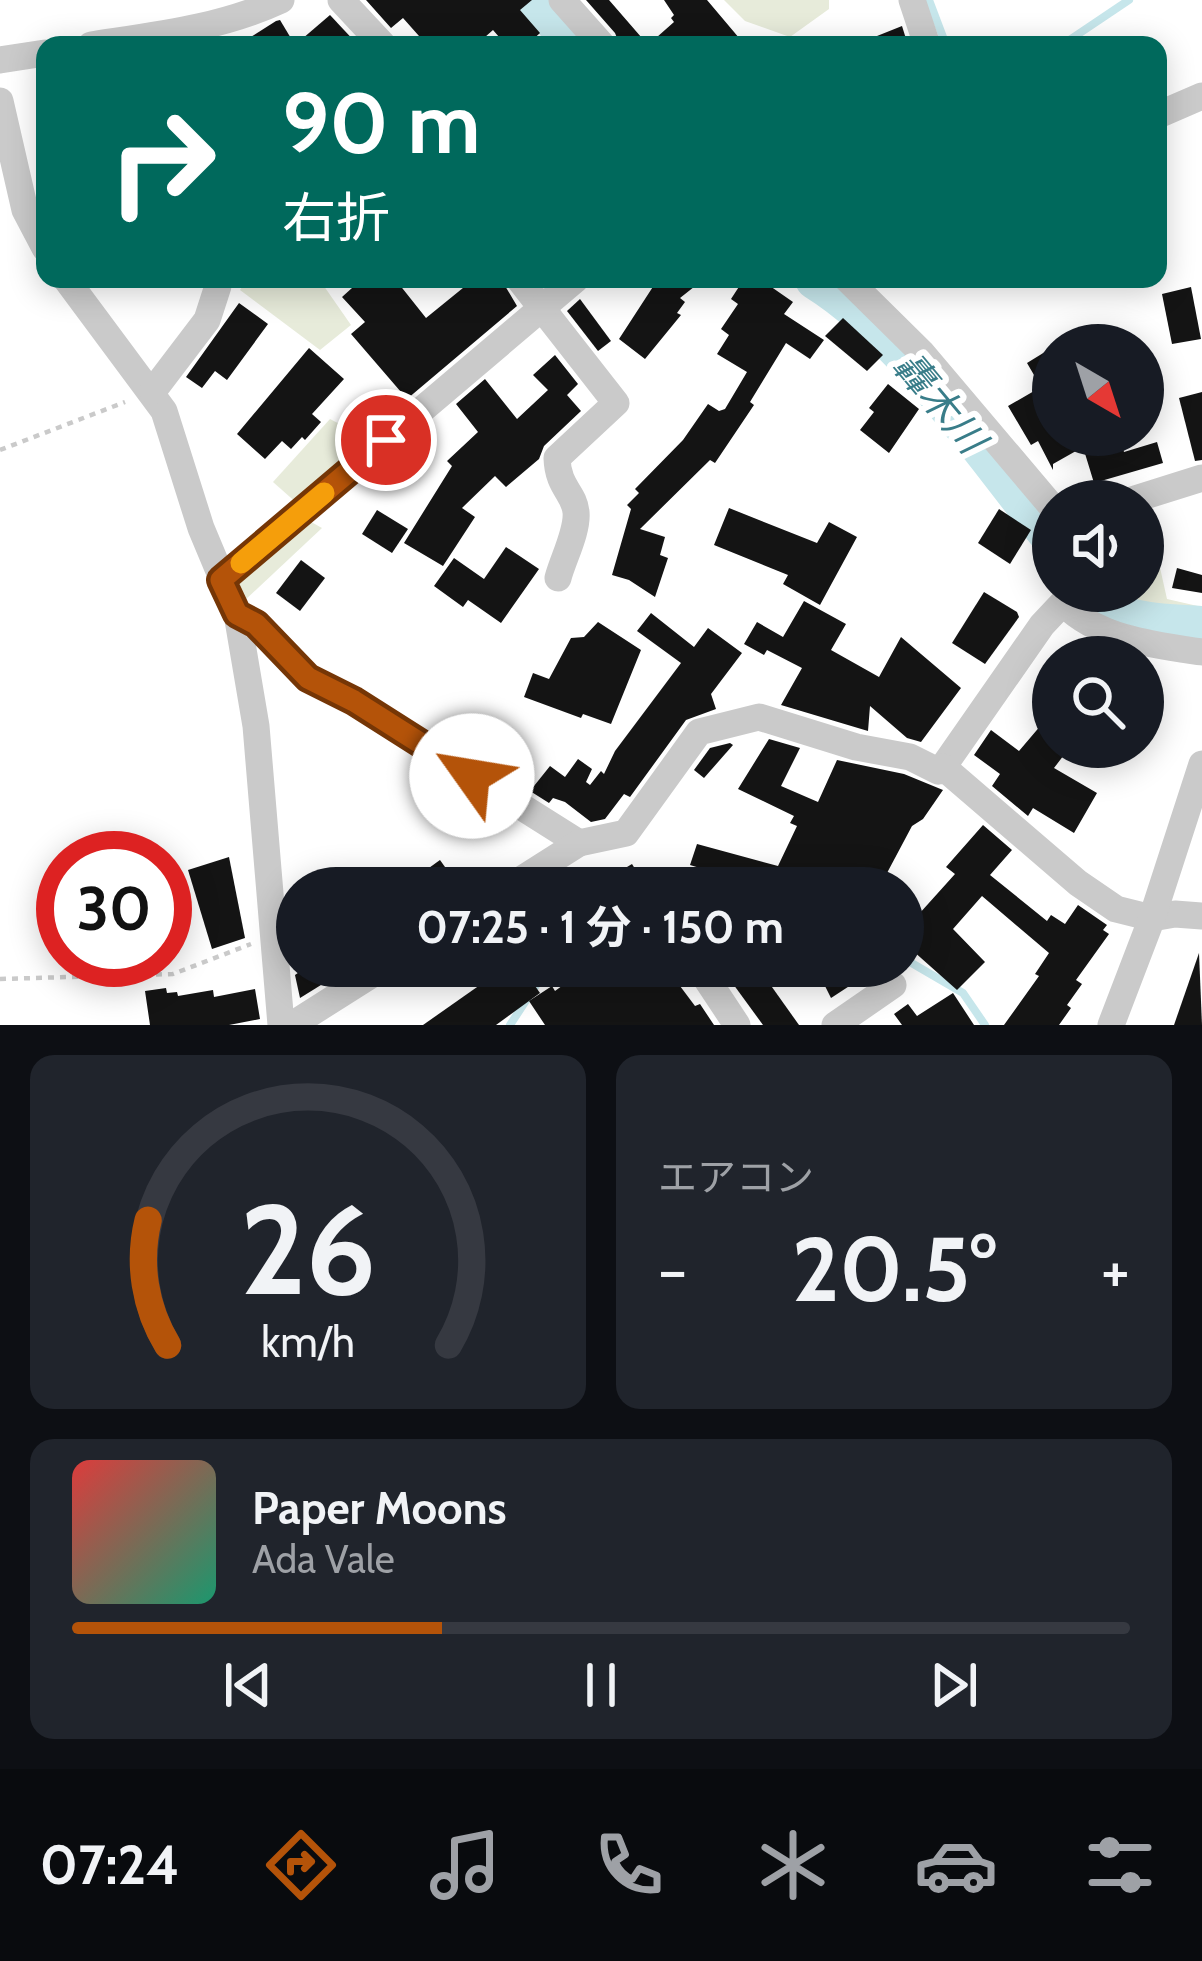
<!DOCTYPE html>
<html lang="ja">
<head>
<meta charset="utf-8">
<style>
  body { margin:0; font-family:Cabin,"Noto Sans JP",sans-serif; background:#20242c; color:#f1f3f6; height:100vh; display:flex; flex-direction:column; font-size:45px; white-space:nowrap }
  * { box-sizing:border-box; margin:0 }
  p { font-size:39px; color:#9ea1a6 }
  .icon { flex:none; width:66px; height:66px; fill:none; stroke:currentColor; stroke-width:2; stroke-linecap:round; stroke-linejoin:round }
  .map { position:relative; height:1025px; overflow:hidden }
  .sheet { display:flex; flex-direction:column; gap:30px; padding:30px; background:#0d0f14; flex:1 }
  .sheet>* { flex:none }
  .banner { position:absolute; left:36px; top:36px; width:1131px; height:252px; border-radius:24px; box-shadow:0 6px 30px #0003; background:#00695c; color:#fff; overflow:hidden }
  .needle { width:78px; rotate:141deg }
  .tools { position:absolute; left:1032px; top:324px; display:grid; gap:24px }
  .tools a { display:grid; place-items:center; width:132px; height:132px; border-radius:50%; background:#171b24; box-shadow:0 6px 30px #0003; font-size:60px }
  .speed { position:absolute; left:36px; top:831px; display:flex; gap:24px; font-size:60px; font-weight:700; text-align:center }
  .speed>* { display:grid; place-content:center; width:156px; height:156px; border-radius:50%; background:#171b24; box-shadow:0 6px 30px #0003; line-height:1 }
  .speed .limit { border:18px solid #d22; background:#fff; color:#111 }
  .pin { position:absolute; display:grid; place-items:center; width:102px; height:102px; color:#fff; margin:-51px; border:6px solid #fff; border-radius:50%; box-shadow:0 3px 12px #0007 }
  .me { position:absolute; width:132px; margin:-66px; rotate:302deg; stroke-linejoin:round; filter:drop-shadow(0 0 9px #0008) }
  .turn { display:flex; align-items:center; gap:42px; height:252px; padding:0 48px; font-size:54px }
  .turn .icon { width:156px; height:156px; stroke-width:2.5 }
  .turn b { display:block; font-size:84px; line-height:102px }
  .big { font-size:90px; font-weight:700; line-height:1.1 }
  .sheet .card { flex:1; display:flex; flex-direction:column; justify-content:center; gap:18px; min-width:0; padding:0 42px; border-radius:24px; background:#20242c }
  .sheet .dial { align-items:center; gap:0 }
  .dial svg { height:312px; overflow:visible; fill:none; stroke:#363941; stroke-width:7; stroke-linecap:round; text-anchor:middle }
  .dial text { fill:#f1f3f6; stroke:none }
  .song { display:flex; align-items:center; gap:36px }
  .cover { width:144px; height:144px; border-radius:18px; background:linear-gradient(135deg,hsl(0 70% 55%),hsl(160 70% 35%)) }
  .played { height:12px; border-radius:6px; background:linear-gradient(90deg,#b45309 35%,#363941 35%) }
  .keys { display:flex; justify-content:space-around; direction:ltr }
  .heat { display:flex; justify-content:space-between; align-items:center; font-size:66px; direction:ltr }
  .sheet .tiles { flex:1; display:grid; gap:30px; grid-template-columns:1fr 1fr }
  .card:last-child { grid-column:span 2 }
  .trip { position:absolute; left:276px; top:867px; width:648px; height:120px; border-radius:60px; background:#171b24; box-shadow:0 6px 30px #0003; font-weight:700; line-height:120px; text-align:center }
  .tab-bar { display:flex; height:192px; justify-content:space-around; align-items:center; background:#090b0e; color:#9ea1a6 }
  .tab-bar .icon { width:84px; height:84px }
  .tab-bar .on { color:#b45309 }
  .tab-bar b { font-size:54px; color:#f1f3f6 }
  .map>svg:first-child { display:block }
  .green { fill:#e7ebda }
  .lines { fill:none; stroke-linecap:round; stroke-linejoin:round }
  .stream { stroke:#c6e6eb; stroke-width:8 }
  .river { stroke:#c6e6eb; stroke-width:42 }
  .building { fill:#141414 }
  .path { stroke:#cacaca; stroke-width:4.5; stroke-dasharray:6 6; stroke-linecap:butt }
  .minor { stroke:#cacaca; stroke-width:27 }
  .route-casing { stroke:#753606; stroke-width:30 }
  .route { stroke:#b45309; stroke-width:21 }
  .slow { stroke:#f59e0b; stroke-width:21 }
  .labels { text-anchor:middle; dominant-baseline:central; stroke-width:12; stroke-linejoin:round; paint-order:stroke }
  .water-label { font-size:39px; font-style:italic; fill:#397d89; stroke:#fff }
</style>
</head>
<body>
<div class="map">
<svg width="1202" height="1025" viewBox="0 0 1202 1025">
  <rect width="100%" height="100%" fill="#fff"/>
  <g class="green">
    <polygon points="724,0 829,0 829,9 790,37 745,21"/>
    <polygon points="248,279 319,279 351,325 320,350 240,290"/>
    <polygon points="330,419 372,441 299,505 273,482"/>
    <polygon points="1146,505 1167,599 1202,607 1202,612 1154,613 1110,591 1143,591 1143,506"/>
    <polygon points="304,518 322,528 243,602 237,577"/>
  </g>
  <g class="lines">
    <g class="stream">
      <polyline points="929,0 946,45"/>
      <polyline points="1062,45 1129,0"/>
      <polyline points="903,958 963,993 985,1025"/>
      <polyline points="510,1025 546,970 557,966"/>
    </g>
    <g class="river">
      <polyline points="536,0 578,45"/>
      <path d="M816,279c90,56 169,176 237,259"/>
      <path d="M1089,591c25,36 73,33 113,36"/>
    </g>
  </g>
  <g class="building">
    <polygon points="366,0 532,0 520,10 540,33 527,45 506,45 493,30 476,45 427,45 403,18 391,28"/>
    <polygon points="586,0 609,0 648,45 674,22 671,18 674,15 664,0 707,0 745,45 620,45 615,33"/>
    <polygon points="330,15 358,45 295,45"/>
    <polygon points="280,20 295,45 238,45 276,21"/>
    <polygon points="902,26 908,45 857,45 857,44"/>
    <polygon points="362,279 395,279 426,318 474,279 501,279 517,306 407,399 351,334 365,322 342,297"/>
    <polygon points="658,279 704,279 680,298 685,302 677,313 681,315 645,359 619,339"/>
    <polygon points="744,279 760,279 793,302 784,314 824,340 810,359 786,343 750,402 754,405 715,463 710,460 640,529 665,537 660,555 668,558 655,597 629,580 612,575 631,509 627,505 639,493 635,489 683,440 708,404 719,411 725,409 747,372 717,354 729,335 721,329 738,304 731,299"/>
    <polygon points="1191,287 1201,339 1172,344 1162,294"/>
    <polygon points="580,299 611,341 598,351 567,311"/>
    <polygon points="239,303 268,324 227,380 215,371 202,388 186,377"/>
    <polygon points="843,318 883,355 867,371 825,336"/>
    <polygon points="1053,347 1053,435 1119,435 1124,452 1157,442 1163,463 1094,483 1083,447 1053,464 1053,470 1038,441 1031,445 1008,406 1041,387 1027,363"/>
    <polygon points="309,348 344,379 312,414 321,422 305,440 302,437 291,449 282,441 265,459 237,434"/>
    <polygon points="555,355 578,384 567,395 581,411 544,446 539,459 506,487 495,476 462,508 475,517 443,566 404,543 452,466 447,461 478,432 456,404 485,379 517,419 548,390 533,375"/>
    <polygon points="888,384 919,409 889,453 860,430 874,412 869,408"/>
    <polygon points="1202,392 1202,460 1195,461 1179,398"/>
    <polygon points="729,508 817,543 829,522 857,537 820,605 783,584 788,575 714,545"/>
    <polygon points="999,509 1031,530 1010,564 978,543"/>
    <polygon points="377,510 408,529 392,553 362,534"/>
    <polygon points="506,547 539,569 501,623 468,600 463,607 434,586 454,558 484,579"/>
    <polygon points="301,560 325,578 300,611 276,593"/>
    <polygon points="1177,568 1202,575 1202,593 1172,588"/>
    <polygon points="984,592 1017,612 1019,617 985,664 952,643"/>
    <polygon points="804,601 846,624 831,650 879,677 901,637 961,688 921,742 907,738 870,706 868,731 781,705 802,668 767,650 764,655 744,644 757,622 783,637"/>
    <polygon points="651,613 694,647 708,628 742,653 711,694 716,709 686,720 630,797 624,794 605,819 591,822 565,802 553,798 549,803 530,791 550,766 565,777 578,759 592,769 586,782 590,785 601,771 604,774 615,751 681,663 637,631"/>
    <polygon points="598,622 641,650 611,724 583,714 581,718 524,697 533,673 549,679 571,638 584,637"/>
    <polygon points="1053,711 1053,747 1070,747 1054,768 1097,793 1074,833 1033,808 1028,816 992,786 1000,774 974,755 991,730 1019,751"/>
    <polygon points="769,739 800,748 781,786 818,802 837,760 904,774 943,790 923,819 912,826 879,888 765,888 690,865 697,844 778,866 797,826 790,823 794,816 738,789"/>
    <polygon points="730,743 733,745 704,778 694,770 710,748"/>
    <polygon points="983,825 1012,850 990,875 1047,921 1051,915 1065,924 1078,905 1107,925 1103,930 1109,934 1076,980 1082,984 1067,1005 1071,1008 1059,1025 1004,1025 1039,976 1035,974 1049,953 982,896 953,929 985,962 957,990 912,950 903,957 903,921 914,909 919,914 955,874 946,867"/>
    <polygon points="229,857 245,938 212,949 188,870"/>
    <polygon points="440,860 460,888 401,888"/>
    <polygon points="632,864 647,888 626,888 617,873"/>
    <polygon points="1199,953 1202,1025 1174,1025"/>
    <polygon points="308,966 321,985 300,998 295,975"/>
    <polygon points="507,966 521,966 540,993 496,1025 423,1025"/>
    <polygon points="589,966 622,966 630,976 643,966 665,966 695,1006 700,1004 714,1025 545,1025 529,1001 552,986 555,991"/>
    <polygon points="720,966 757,966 799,1025 763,1025"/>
    <polygon points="815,966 880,966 831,998"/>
    <polygon points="166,988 167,993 177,992 178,996 213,990 214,997 255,989 260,1019 229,1025 150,1025 145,991"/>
    <polygon points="953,993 974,1025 902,1025 894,1014 908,1004 917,1016"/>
  </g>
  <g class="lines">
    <g class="path">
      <polyline points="0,450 125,402"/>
      <polyline points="0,979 173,974 251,944"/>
    </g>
    <g class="minor">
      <polyline points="341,0 383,45"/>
      <polyline points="562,0 602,45"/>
      <polyline points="912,0 927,45"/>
      <path d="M91,45c65,-10 130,-17 190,-45"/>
      <polyline points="0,60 45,53"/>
      <polyline points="0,101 25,210 45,248"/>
      <polyline points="1158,115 1202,96"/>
      <polyline points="66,279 164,411 201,528 237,614 256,726 281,1025"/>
      <path d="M519,279l97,124 -59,55c1,30 17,34 19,54 2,19 -13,47 -18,66"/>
      <polyline points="847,279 921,352 1053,508"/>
      <polyline points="153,391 207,320 218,286"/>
      <polyline points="1129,501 1202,478"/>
      <polyline points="221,580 576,279"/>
      <path d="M1064,604c35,35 90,41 138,48"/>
      <polyline points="237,614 256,624 308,678 354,701 579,843"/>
      <polyline points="943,767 1042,625 1074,591"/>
      <polyline points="508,888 579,843 626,833 699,732 759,717 856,747 910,757 938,771 943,767 1078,883 1116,909 1152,918 1175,914 1202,916"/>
      <polyline points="698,966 737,1025"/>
      <polyline points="292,1025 385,966"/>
      <polyline points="835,1025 893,985"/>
      <polyline points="1111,1025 1152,918 1202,764"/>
    </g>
  </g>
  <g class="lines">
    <defs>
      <polyline id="route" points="386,440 221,580 237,614 256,624 308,678 354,701 472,776"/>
    </defs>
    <use href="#route" class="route-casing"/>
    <use href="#route" class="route"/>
    <polyline class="slow" points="241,563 324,493"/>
  </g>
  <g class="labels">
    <g class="water-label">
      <text transform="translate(940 402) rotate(50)">轟木川</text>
    </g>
  </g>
</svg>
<div class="tools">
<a><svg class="needle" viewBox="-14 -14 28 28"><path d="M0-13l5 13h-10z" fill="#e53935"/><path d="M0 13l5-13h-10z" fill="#9ea1a6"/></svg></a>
<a><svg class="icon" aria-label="sound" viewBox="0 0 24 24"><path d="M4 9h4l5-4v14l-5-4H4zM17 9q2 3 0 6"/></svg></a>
<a><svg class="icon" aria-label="search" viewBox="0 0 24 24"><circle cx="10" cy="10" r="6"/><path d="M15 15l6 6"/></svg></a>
</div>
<div class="speed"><div class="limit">30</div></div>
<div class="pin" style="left:386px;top:440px;background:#d93025"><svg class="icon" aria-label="arrive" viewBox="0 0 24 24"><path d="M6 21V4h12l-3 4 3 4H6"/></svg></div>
<svg class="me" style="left:472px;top:776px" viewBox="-20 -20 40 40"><circle r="19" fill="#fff"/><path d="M0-13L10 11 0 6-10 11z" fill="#b45309"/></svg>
<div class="trip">07:25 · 1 分 · 150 m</div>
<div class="banner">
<div class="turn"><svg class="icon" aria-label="right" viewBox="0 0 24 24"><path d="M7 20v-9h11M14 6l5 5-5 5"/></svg><div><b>90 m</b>右折</div></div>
</div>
</div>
<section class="sheet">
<div class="tiles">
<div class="card dial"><svg viewBox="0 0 100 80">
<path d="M14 69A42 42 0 1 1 86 69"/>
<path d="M14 69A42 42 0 0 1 9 37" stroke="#b45309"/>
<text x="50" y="56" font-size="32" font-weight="700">26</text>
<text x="50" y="72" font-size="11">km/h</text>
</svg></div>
<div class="card"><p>エアコン</p>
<div class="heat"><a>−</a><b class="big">20.5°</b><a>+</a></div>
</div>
<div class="card">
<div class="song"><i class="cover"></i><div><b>Paper Moons</b><p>Ada Vale</p></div></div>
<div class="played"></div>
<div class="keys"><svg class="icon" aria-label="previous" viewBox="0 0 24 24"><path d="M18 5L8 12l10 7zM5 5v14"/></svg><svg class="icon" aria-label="pause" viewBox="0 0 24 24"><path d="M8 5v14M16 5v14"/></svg><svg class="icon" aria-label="next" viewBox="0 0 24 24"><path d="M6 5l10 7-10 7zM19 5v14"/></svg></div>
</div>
</div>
</section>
<nav class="tab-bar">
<b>07:24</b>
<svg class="icon on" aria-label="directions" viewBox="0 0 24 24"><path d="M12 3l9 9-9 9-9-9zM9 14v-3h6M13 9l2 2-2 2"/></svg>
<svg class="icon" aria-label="music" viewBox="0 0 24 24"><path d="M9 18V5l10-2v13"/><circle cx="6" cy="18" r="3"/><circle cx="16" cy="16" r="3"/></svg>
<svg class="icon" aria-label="phone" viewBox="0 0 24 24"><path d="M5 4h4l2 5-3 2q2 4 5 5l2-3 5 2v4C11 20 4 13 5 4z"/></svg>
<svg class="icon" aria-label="climate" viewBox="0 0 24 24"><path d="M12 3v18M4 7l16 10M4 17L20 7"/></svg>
<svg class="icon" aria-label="car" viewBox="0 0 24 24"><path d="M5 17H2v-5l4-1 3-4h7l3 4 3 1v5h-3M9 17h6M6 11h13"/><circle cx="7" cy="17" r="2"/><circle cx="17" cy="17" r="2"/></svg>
<svg class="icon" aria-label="filters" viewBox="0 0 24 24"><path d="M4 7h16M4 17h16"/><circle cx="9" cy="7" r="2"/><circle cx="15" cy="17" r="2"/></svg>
</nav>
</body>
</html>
